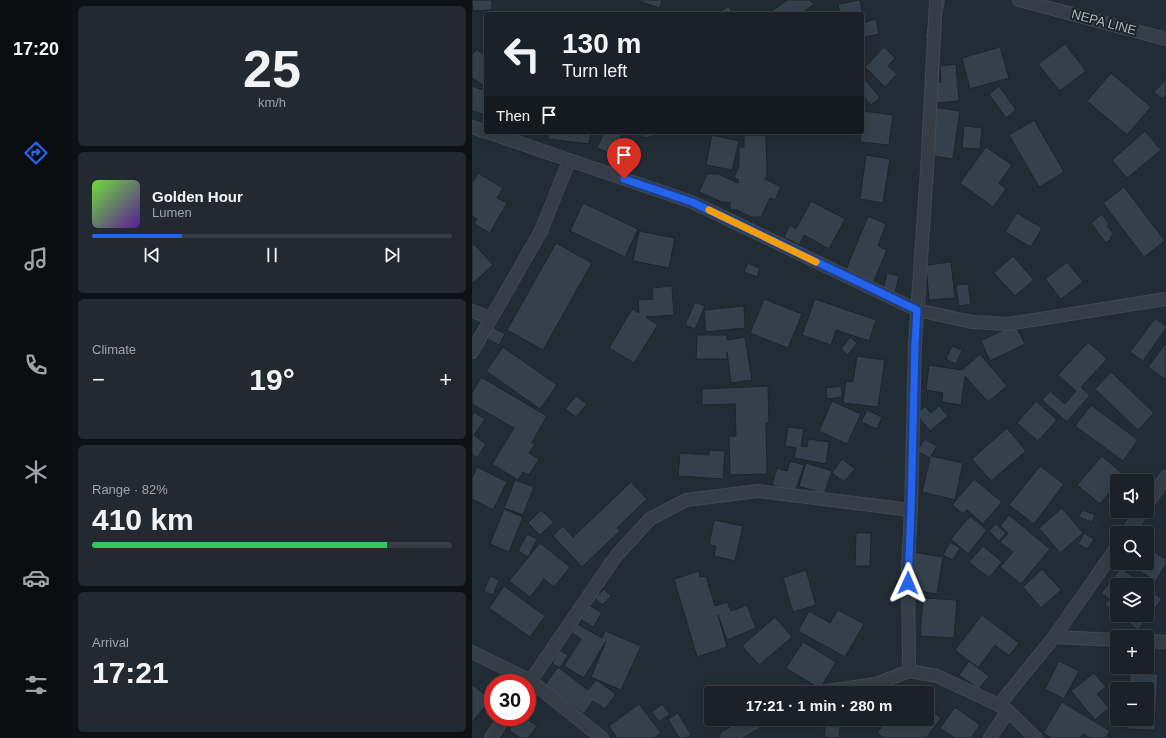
<!DOCTYPE html>
<html lang="en">
<head>
<meta charset="utf-8">
<style>
  body { margin:0; font-family:Helvetica,sans-serif; background:#232930; color:#f1f3f6; height:100vh; display:flex; flex-direction:column; font-size:15px; white-space:nowrap }
  * { box-sizing:border-box; margin:0 }
  p { font-size:13px; color:#9fa3a8 }
  .icon { flex:none; width:22px; height:22px; fill:none; stroke:currentColor; stroke-width:2; stroke-linecap:round; stroke-linejoin:round }
  .map { position:relative; flex:1; overflow:hidden }
  .details { display:flex; flex-direction:column; gap:6px; padding:6px; background:#0e1216; width:400px }
  .details>* { flex:none }
  .guide { position:absolute; left:12px; top:12px; width:380px; height:122px; border-radius:4px; box-shadow:0 4px 16px #0002,0 0 0 1px #383e45; background:#1a2128; color:#f1f3f6; overflow:hidden }
  .tools { position:absolute; left:638px; top:474px; display:grid; gap:8px }
  .tools a { display:grid; place-items:center; width:44px; height:44px; border-radius:4px; background:#1a2128; box-shadow:0 4px 16px #0002,0 0 0 1px #383e45; font-size:20px }
  .speed { position:absolute; left:12px; top:674px; display:flex; gap:8px; font-size:20px; font-weight:700; text-align:center }
  .speed>* { display:grid; place-content:center; width:52px; height:52px; border-radius:50%; background:#1a2128; box-shadow:0 4px 16px #0002,0 0 0 1px #383e45; line-height:1 }
  .speed .limit { border:6px solid #d22; background:#fff; color:#111 }
  .pin { position:absolute; display:grid; place-items:center; width:34px; height:34px; color:#fff; margin:-41px -17px; border-radius:50% 50% 50% 0; rotate:-45deg; box-shadow:0 0 4px #0007 }
  .pin .icon { rotate:45deg }
  .me { position:absolute; width:44px; margin:-22px; rotate:1deg; stroke-linejoin:round; filter:drop-shadow(0 0 3px #0008) }
  .turn { display:flex; align-items:center; gap:14px; height:84px; padding:0 12px; font-size:18px }
  .turn .icon { width:52px; height:52px; stroke-width:2.5 }
  .turn b { display:block; font-size:28px; line-height:34px }
  .then { display:flex; align-items:center; height:38px; padding:0 12px; background:#0003; gap:8px; font-size:15px }
  .big { font-size:30px; font-weight:700; line-height:1.1 }
  .details .tile { flex:1; display:flex; flex-direction:column; justify-content:center; gap:6px; min-width:0; padding:0 14px; border-radius:6px; background:#232930 }
  .details .dial { align-items:center; gap:0 }
  .dial b { font-size:52px; line-height:1 }
  .song { display:flex; align-items:center; gap:12px }
  .cover { width:48px; height:48px; border-radius:6px; background:linear-gradient(135deg,hsl(100 70% 55%),hsl(270 70% 35%)) }
  .played { height:4px; border-radius:2px; background:linear-gradient(90deg,#2563eb 25%,#383e45 25%) }
  .keys { display:flex; justify-content:space-around; direction:ltr }
  .heat { display:flex; justify-content:space-between; align-items:center; font-size:22px; direction:ltr }
  .charge { height:6px; border-radius:3px; background:linear-gradient(90deg,#34c759 82%,#383e45 0) }
  .trip { position:absolute; left:232px; top:686px; width:230px; height:40px; border-radius:4px; background:#1a2128; box-shadow:0 4px 16px #0002,0 0 0 1px #383e45; font-weight:700; line-height:40px; text-align:center }
  main { display:flex; flex:1; min-height:0 }
  .menu { display:flex; flex-direction:column; width:72px; justify-content:space-around; align-items:center; background:#0a0d10; color:#9fa3a8 }
  .menu .icon { width:28px; height:28px }
  .menu .active { color:#2563eb }
  .menu b { font-size:18px; color:#f1f3f6 }
  .map>svg:first-child { display:block }
  .building { fill:#34404b; stroke:#1d242c }
  .lines { fill:none; stroke-linecap:round; stroke-linejoin:round }
  .minor-casing { stroke:#414952; stroke-width:14 }
  .minor { stroke:#353d46; stroke-width:12 }
  .route-casing { stroke:#184099; stroke-width:10 }
  .route { stroke:#2563eb; stroke-width:7 }
  .slow { stroke:#f59e0b; stroke-width:7 }
  .labels { text-anchor:middle; dominant-baseline:central; stroke-width:4; stroke-linejoin:round; paint-order:stroke }
  .street-label { font-size:13px; fill:#afb8c2; stroke:#1b222a }
</style>
</head>
<body>
<main>
<nav class="menu">
<b>17:20</b>
<svg class="icon active" aria-label="directions" viewBox="0 0 24 24"><path d="M12 3l9 9-9 9-9-9zM9 14v-3h6M13 9l2 2-2 2"/></svg>
<svg class="icon" aria-label="music" viewBox="0 0 24 24"><path d="M9 18V5l10-2v13"/><circle cx="6" cy="18" r="3"/><circle cx="16" cy="16" r="3"/></svg>
<svg class="icon" aria-label="phone" viewBox="0 0 24 24"><path d="M5 4h4l2 5-3 2q2 4 5 5l2-3 5 2v4C11 20 4 13 5 4z"/></svg>
<svg class="icon" aria-label="climate" viewBox="0 0 24 24"><path d="M12 3v18M4 7l16 10M4 17L20 7"/></svg>
<svg class="icon" aria-label="car" viewBox="0 0 24 24"><path d="M5 17H2v-5l4-1 3-4h7l3 4 3 1v5h-3M9 17h6M6 11h13"/><circle cx="7" cy="17" r="2"/><circle cx="17" cy="17" r="2"/></svg>
<svg class="icon" aria-label="filters" viewBox="0 0 24 24"><path d="M4 7h16M4 17h16"/><circle cx="9" cy="7" r="2"/><circle cx="15" cy="17" r="2"/></svg>
</nav>
<section class="details">
<div class="tile dial"><b>25</b><p>km/h</p></div>
<div class="tile">
<div class="song"><i class="cover"></i><div><b>Golden Hour</b><p>Lumen</p></div></div>
<div class="played"></div>
<div class="keys"><svg class="icon" aria-label="previous" viewBox="0 0 24 24"><path d="M18 5L8 12l10 7zM5 5v14"/></svg><svg class="icon" aria-label="pause" viewBox="0 0 24 24"><path d="M8 5v14M16 5v14"/></svg><svg class="icon" aria-label="next" viewBox="0 0 24 24"><path d="M6 5l10 7-10 7zM19 5v14"/></svg></div>
</div>
<div class="tile"><p>Climate</p>
<div class="heat"><a>−</a><b class="big">19°</b><a>+</a></div>
</div>
<div class="tile"><p>Range · 82%</p><b class="big">410 km</b><div class="charge"></div></div>
<div class="tile"><p>Arrival</p><b class="big">17:21</b></div>
</section>
<div class="map">
<svg width="694" height="738" viewBox="0 0 694 738">
  <rect width="100%" height="100%" fill="#222c35"/>
  <g class="building">
    <polygon points="0,0 20,0 20,10 1,11"/>
    <polygon points="167,0 190,0 188,8 166,1"/>
    <polygon points="315,0 338,0 342,4 329,14 296,14"/>
    <polygon points="388,0 392,22 390,23 390,14 368,14 366,4"/>
    <polygon points="460,0 474,0 466,40 453,38"/>
    <polygon points="257,6 261,14 248,14 247,12"/>
    <polygon points="404,19 407,34 393,37 390,23"/>
    <polygon points="593,44 614,71 588,91 566,64"/>
    <polygon points="412,47 423,58 416,66 425,74 413,87 393,67"/>
    <polygon points="528,47 537,78 498,89 490,58"/>
    <polygon points="4,49 14,56 14,83 12,86 0,78 0,55"/>
    <polygon points="484,64 487,101 463,103 461,83 469,82 468,66"/>
    <polygon points="639,73 679,107 655,135 615,101"/>
    <polygon points="390,76 408,98 399,105 390,95"/>
    <polygon points="694,79 694,95 690,99 682,92"/>
    <polygon points="0,86 14,91 14,115 0,111"/>
    <polygon points="527,86 544,110 534,118 517,94"/>
    <polygon points="461,107 488,111 481,159 454,155"/>
    <polygon points="392,111 421,115 417,145 388,142"/>
    <polygon points="562,120 592,172 567,187 537,135"/>
    <polygon points="492,126 510,128 508,149 490,148"/>
    <polygon points="673,131 689,150 655,178 640,160"/>
    <polygon points="77,132 119,132 117,144 76,139"/>
    <polygon points="132,132 151,132 142,155 125,148"/>
    <polygon points="170,132 180,132 181,136 171,138"/>
    <polygon points="240,135 267,141 260,170 234,165"/>
    <polygon points="272,135 294,135 295,175 293,179 309,187 303,200 298,198 289,217 279,217 265,210 258,210 258,202 250,202 227,192 235,174 246,174 266,183 267,180 262,177 267,167 267,147 272,147"/>
    <polygon points="514,147 540,165 527,183 534,189 521,207 488,183"/>
    <polygon points="394,155 418,159 411,203 388,199"/>
    <polygon points="6,173 31,188 25,198 35,203 18,233 2,224 5,219 0,216 0,183"/>
    <polygon points="652,187 693,241 672,257 631,203"/>
    <polygon points="339,201 373,219 357,249 332,235 327,245 312,237 318,225 324,229"/>
    <polygon points="111,203 166,229 153,257 98,231"/>
    <polygon points="545,213 570,228 559,247 533,232"/>
    <polygon points="630,214 637,224 635,226 642,234 638,237 639,239 634,243 619,223"/>
    <polygon points="396,216 414,224 406,246 415,250 401,283 373,272"/>
    <polygon points="167,231 203,238 197,268 161,261"/>
    <polygon points="84,243 120,263 71,350 35,330"/>
    <polygon points="2,244 21,265 0,284 0,246"/>
    <polygon points="541,256 562,280 543,296 522,273"/>
    <polygon points="479,262 483,298 457,300 454,265"/>
    <polygon points="595,262 611,282 589,299 573,279"/>
    <polygon points="276,263 288,268 285,277 272,272"/>
    <polygon points="415,273 427,276 423,292 411,289"/>
    <polygon points="496,284 499,304 487,306 484,285"/>
    <polygon points="200,286 202,315 174,317 186,325 162,363 137,348 160,309 167,313 166,300 181,299 180,288"/>
    <polygon points="292,299 330,314 316,348 278,333"/>
    <polygon points="343,299 404,320 397,341 364,330 359,345 330,335"/>
    <polygon points="223,302 233,306 223,329 213,325"/>
    <polygon points="272,306 273,328 234,332 232,310"/>
    <polygon points="683,318 694,326 694,328 671,361 658,352"/>
    <polygon points="543,324 553,344 518,361 509,341"/>
    <polygon points="20,327 33,334 27,345 14,338"/>
    <polygon points="225,335 255,335 255,340 273,337 280,380 259,383 255,352 255,359 224,359"/>
    <polygon points="378,337 385,343 376,355 369,349"/>
    <polygon points="616,342 635,359 609,387 618,395 595,422 570,400 578,391 593,404 604,391 586,375"/>
    <polygon points="694,343 694,380 676,367"/>
    <polygon points="480,346 490,350 484,364 474,359"/>
    <polygon points="31,347 85,385 68,409 14,371"/>
    <polygon points="508,354 535,386 516,402 493,376 489,405 470,402 471,393 454,390 457,365 490,370"/>
    <polygon points="385,356 413,360 406,407 371,403 374,381 381,382"/>
    <polygon points="639,372 682,413 666,430 623,389"/>
    <polygon points="9,377 75,416 60,442 63,444 57,453 67,459 57,475 51,472 46,480 20,464 42,428 0,404 0,393"/>
    <polygon points="296,386 297,423 294,423 295,474 258,475 257,436 264,436 263,404 230,405 230,389"/>
    <polygon points="369,386 370,397 355,399 354,388"/>
    <polygon points="104,396 115,404 104,417 93,409"/>
    <polygon points="360,401 389,414 375,444 347,431"/>
    <polygon points="564,401 585,420 566,441 545,423"/>
    <polygon points="619,405 666,440 651,461 603,426"/>
    <polygon points="453,406 459,413 467,406 476,416 458,431 444,414"/>
    <polygon points="395,410 410,417 405,429 389,422"/>
    <polygon points="2,412 13,419 2,435 14,444 5,458 0,455 0,415"/>
    <polygon points="316,427 332,429 329,446 335,447 336,439 357,442 354,464 322,458 324,448 313,446"/>
    <polygon points="535,428 554,451 519,481 500,459"/>
    <polygon points="453,439 465,446 459,456 491,463 483,500 450,492 458,458 445,451"/>
    <polygon points="237,450 253,451 251,479 206,476 208,453 237,455"/>
    <polygon points="630,456 652,475 647,481 645,481 645,483 628,504 605,485"/>
    <polygon points="370,459 383,469 372,482 360,473"/>
    <polygon points="318,461 332,465 323,492 300,485 305,468 315,471"/>
    <polygon points="334,463 360,471 352,494 327,486"/>
    <polygon points="568,466 592,484 562,524 537,505"/>
    <polygon points="5,467 35,482 21,510 0,499 0,478"/>
    <polygon points="502,479 530,502 511,524 495,510 491,514 480,505"/>
    <polygon points="43,480 62,487 51,515 32,508"/>
    <polygon points="159,482 175,499 145,528 148,531 110,567 81,536 91,526 101,537"/>
    <polygon points="590,508 611,533 588,553 567,528"/>
    <polygon points="32,509 51,517 37,552 18,544"/>
    <polygon points="69,510 82,522 68,535 56,523"/>
    <polygon points="610,510 623,515 620,522 607,517"/>
    <polygon points="537,515 578,549 549,584 528,567 541,552 528,542 536,533 528,526"/>
    <polygon points="498,516 515,530 496,554 479,539"/>
    <polygon points="242,520 271,526 263,561 242,556 244,546 237,545"/>
    <polygon points="524,524 534,533 527,541 517,531"/>
    <polygon points="384,533 399,533 398,566 383,566"/>
    <polygon points="612,533 622,539 615,549 606,544"/>
    <polygon points="55,534 65,539 56,557 46,551"/>
    <polygon points="478,542 488,548 481,560 471,555"/>
    <polygon points="68,543 98,567 82,587 72,579 58,597 37,581"/>
    <polygon points="511,546 530,562 517,578 497,562"/>
    <polygon points="675,548 694,559 694,564 684,581 654,563 675,563"/>
    <polygon points="441,552 471,557 465,594 436,589"/>
    <polygon points="649,568 671,585 645,585 645,614 633,605 637,599 629,593"/>
    <polygon points="570,569 589,590 569,608 551,587"/>
    <polygon points="334,570 344,605 321,612 311,578"/>
    <polygon points="227,571 228,577 234,576 243,606 255,602 259,611 275,605 284,628 255,640 246,615 255,647 225,657 202,579"/>
    <polygon points="18,576 27,580 21,595 12,591"/>
    <polygon points="32,586 73,616 58,637 17,608"/>
    <polygon points="675,588 690,599 666,630 646,615 675,615"/>
    <polygon points="132,589 139,596 130,605 123,598"/>
    <polygon points="451,598 485,600 482,638 448,636"/>
    <polygon points="117,605 130,613 121,627 108,619"/>
    <polygon points="366,610 392,624 373,657 326,631 337,611 358,623"/>
    <polygon points="510,615 547,643 537,656 523,645 506,668 483,650"/>
    <polygon points="303,617 320,637 287,665 270,646"/>
    <polygon points="105,624 130,638 133,631 169,646 149,690 119,677 134,641 112,678 92,666 109,639 100,633"/>
    <polygon points="331,642 364,662 348,689 314,668"/>
    <polygon points="87,650 96,655 88,668 80,663"/>
    <polygon points="497,661 517,676 507,689 487,675"/>
    <polygon points="587,661 607,671 592,699 573,689"/>
    <polygon points="86,667 116,690 124,680 144,694 133,709 121,701 112,714 73,685"/>
    <polygon points="622,673 634,687 625,694 637,708 623,720 599,691"/>
    <polygon points="658,673 686,674 683,730 655,729 656,719 675,719 675,689 657,689"/>
    <polygon points="0,684 19,700 0,722"/>
    <polygon points="590,702 638,731 634,738 618,738 611,734 608,738 580,738 571,733"/>
    <polygon points="167,704 189,733 182,738 145,738 137,726"/>
    <polygon points="190,704 198,714 187,722 180,712"/>
    <polygon points="455,707 469,718 454,738 412,738 405,733 415,719 455,719"/>
    <polygon points="483,707 508,725 499,738 483,738 468,728"/>
    <polygon points="206,713 219,735 214,738 207,738 196,719"/>
    <polygon points="46,717 52,717 65,726 56,738 48,738 37,730"/>
    <polygon points="354,719 369,719 367,738 352,737"/>
  </g>
  <g class="lines">
    <defs>
      <g id="minor">
        <polyline points="547,0 694,39"/>
        <polyline points="0,127 14,132"/>
        <polyline points="15,132 220,202 445,310 500,322 536,324 694,299"/>
        <polyline points="0,311 19,318"/>
        <polyline points="0,352 69,231 97,161"/>
        <polyline points="675,504 694,477"/>
        <polyline points="655,533 670,511"/>
        <polyline points="582,637 645,640"/>
        <polyline points="675,641 694,642"/>
        <polyline points="0,652 59,681 130,738"/>
        <polyline points="437,671 436,568 439,510 443,344 455,170 464,0"/>
        <polyline points="55,686 144,556 178,519 214,500 286,491 439,510"/>
        <polyline points="341,693 404,684 437,671 465,676 527,705 582,637 645,547"/>
        <polyline points="527,705 536,711 564,738"/>
        <polyline points="19,738 33,717"/>
        <polyline points="255,738 287,719"/>
        <polyline points="518,738 536,711"/>
      </g>
    </defs>
    <use href="#minor" class="minor-casing"/>
    <use href="#minor" class="minor"/>
  </g>
  <g class="lines">
    <defs>
      <polyline id="route" points="152,179 220,202 445,310 443,344 439,510 436,583"/>
    </defs>
    <use href="#route" class="route-casing"/>
    <use href="#route" class="route"/>
    <polyline class="slow" points="237,210 344,262"/>
  </g>
  <g class="labels">
    <g class="street-label">
      <text transform="translate(632 22) rotate(15)">NEPA LINE</text>
    </g>
  </g>
</svg>
<div class="tools">
<a><svg class="icon" aria-label="sound" viewBox="0 0 24 24"><path d="M4 9h4l5-4v14l-5-4H4zM17 9q2 3 0 6"/></svg></a>
<a><svg class="icon" aria-label="search" viewBox="0 0 24 24"><circle cx="10" cy="10" r="6"/><path d="M15 15l6 6"/></svg></a>
<a><svg class="icon" aria-label="layers" viewBox="0 0 24 24"><path d="M12 4l9 5-9 5-9-5zM3 14l9 5 9-5"/></svg></a>
<a>+</a>
<a>−</a>
</div>
<div class="speed"><div class="limit">30</div></div>
<div class="pin" style="left:152px;top:179px;background:#d93025"><svg class="icon" aria-label="arrive" viewBox="0 0 24 24"><path d="M6 21V4h12l-3 4 3 4H6"/></svg></div>
<svg class="me" style="left:436px;top:583px" viewBox="-20 -20 40 40"><path d="M0-17L14 15 0 8-14 15z" fill="#2563eb" stroke="#fff" stroke-width="4"/></svg>
<div class="trip">17:21 · 1 min · 280 m</div>
<div class="guide">
<div class="turn"><svg class="icon" aria-label="left" viewBox="0 0 24 24"><path d="M17 20v-9H6M10 6l-5 5 5 5"/></svg><div><b>130 m</b>Turn left</div></div>
<div class="then">Then<svg class="icon" aria-label="arrive" viewBox="0 0 24 24"><path d="M6 21V4h12l-3 4 3 4H6"/></svg></div>
</div>
</div>
</main>
</body>
</html>
